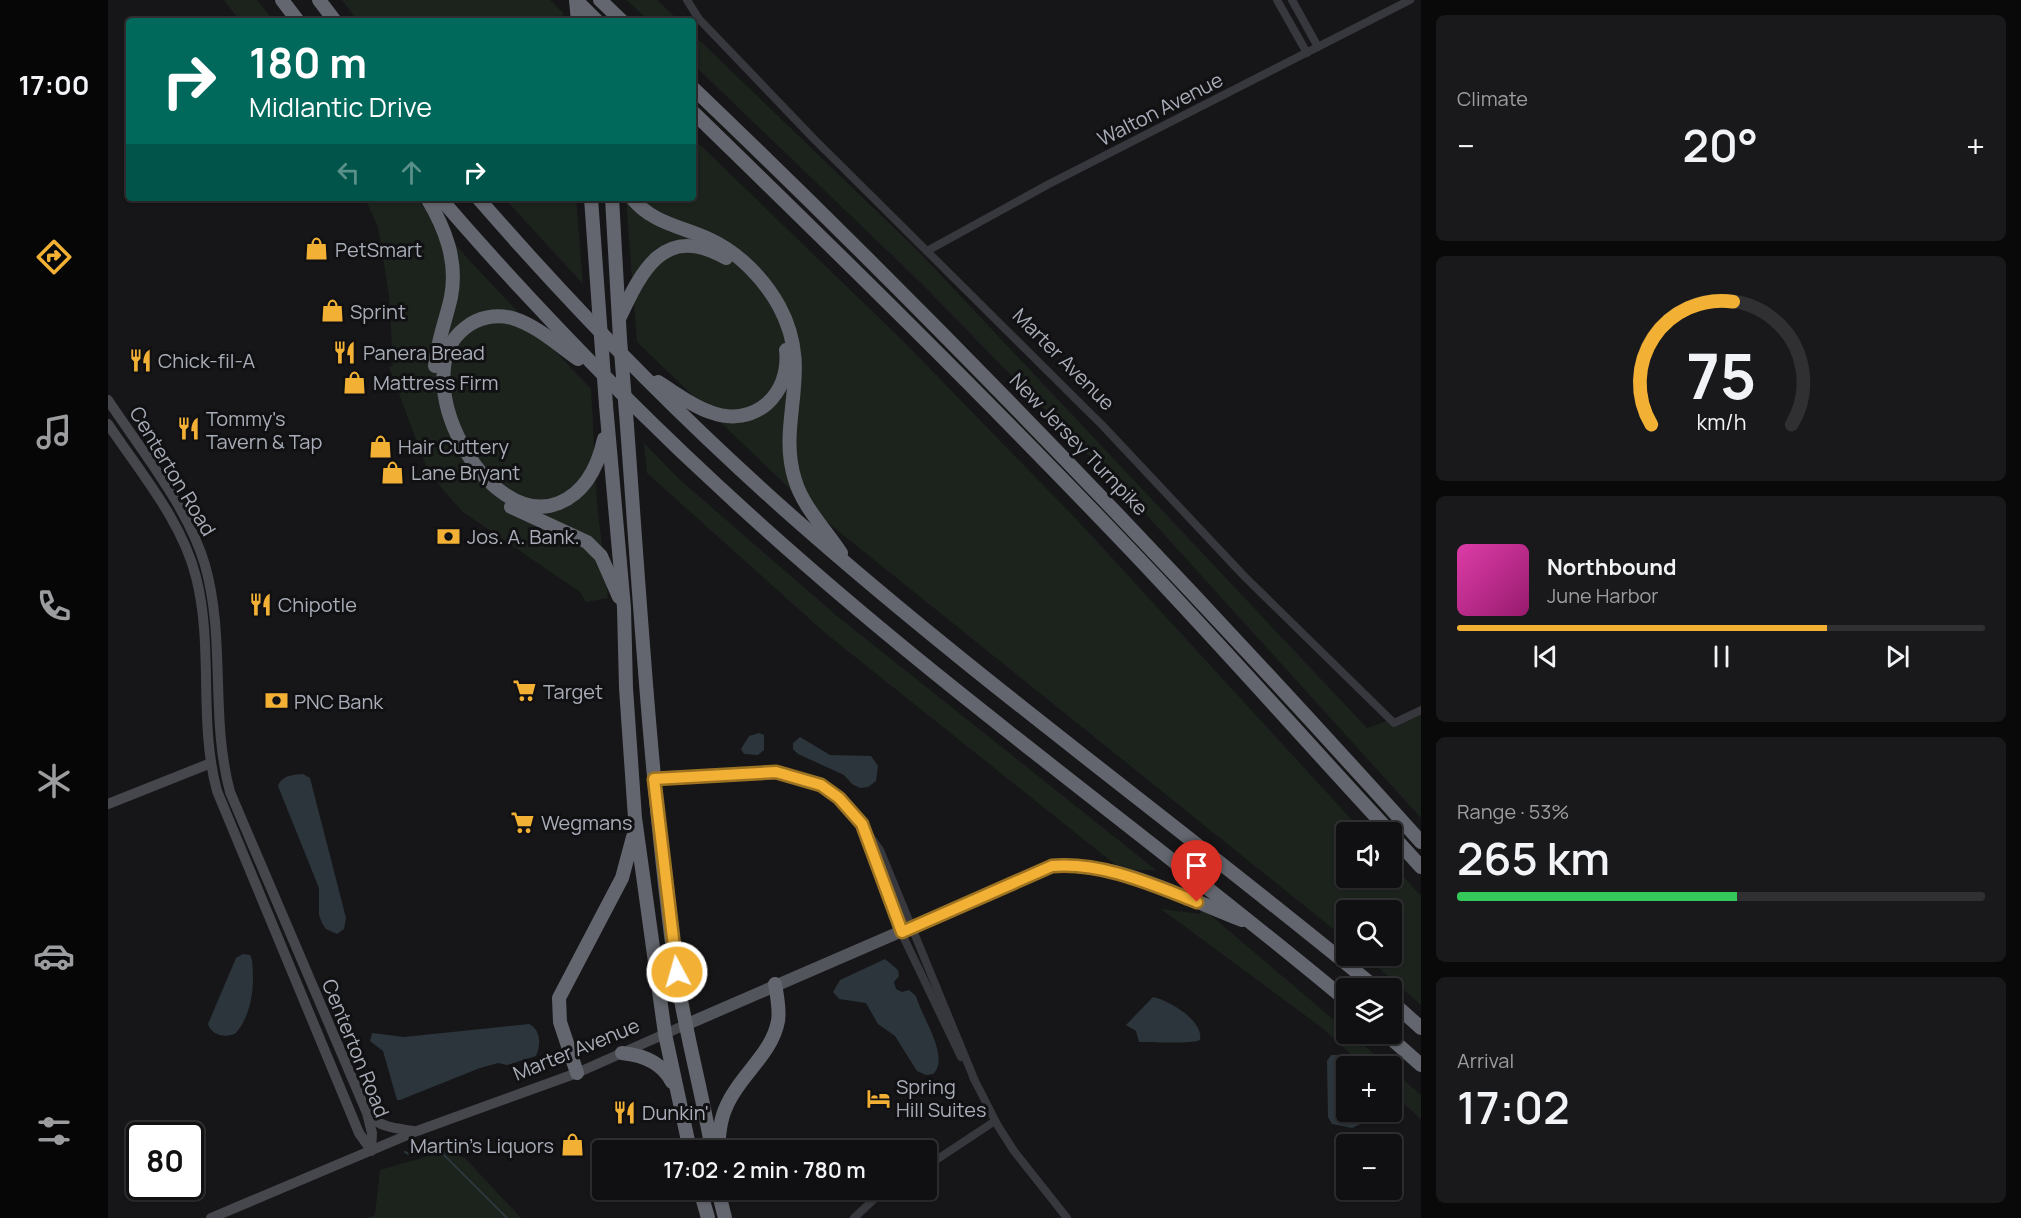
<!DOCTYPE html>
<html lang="en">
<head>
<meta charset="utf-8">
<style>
  body { margin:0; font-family:Manrope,sans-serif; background:#19191b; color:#f1f3f6; height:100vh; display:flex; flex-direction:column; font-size:22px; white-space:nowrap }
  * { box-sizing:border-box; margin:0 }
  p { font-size:20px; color:#9c9d9f }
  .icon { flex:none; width:33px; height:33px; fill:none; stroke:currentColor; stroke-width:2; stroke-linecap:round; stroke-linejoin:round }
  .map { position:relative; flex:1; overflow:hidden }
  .drawer { display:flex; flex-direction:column; gap:15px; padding:15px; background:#09090a; width:600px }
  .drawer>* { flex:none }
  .top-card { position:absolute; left:18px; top:18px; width:570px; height:183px; border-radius:6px; box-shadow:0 2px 4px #0004,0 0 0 2px #303032; background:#00695c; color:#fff; overflow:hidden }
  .controls { position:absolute; left:1228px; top:822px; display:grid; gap:12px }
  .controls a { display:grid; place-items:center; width:66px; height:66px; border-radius:6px; background:#101012; box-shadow:0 2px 4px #0004,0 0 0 2px #303032; font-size:30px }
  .speed { position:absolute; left:18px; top:1122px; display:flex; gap:12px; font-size:30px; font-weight:700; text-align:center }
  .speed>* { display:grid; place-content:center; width:78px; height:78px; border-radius:50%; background:#101012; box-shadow:0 2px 4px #0004,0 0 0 2px #303032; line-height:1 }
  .speed .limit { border:3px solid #111; border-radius:9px; background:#fff; color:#111 }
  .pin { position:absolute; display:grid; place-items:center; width:51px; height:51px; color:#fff; margin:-62px -26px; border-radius:50% 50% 50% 0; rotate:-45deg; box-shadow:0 0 6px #0007 }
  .pin .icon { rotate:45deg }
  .me { position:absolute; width:66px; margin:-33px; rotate:354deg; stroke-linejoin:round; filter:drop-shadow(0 0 4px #0008) }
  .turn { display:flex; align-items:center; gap:21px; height:126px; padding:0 24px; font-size:27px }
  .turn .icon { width:78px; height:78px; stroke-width:2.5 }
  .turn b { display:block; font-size:42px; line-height:51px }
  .lanes { display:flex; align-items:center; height:57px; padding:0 24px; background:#0003; justify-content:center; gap:30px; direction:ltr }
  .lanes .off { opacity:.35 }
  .big { font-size:45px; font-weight:600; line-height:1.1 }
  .drawer .widget { flex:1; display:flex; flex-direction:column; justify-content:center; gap:9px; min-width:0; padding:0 21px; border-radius:9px; background:#19191b }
  .drawer .dial { align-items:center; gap:0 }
  .dial svg { height:156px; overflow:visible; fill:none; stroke:#303032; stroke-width:7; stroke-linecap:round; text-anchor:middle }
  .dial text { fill:#f1f3f6; stroke:none }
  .song { display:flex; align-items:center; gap:18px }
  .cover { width:72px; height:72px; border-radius:9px; background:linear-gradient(135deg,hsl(320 70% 55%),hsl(320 70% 35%)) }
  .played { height:6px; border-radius:3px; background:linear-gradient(90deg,#f2b134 70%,#303032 70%) }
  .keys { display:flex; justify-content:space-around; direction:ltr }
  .heat { display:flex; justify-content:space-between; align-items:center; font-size:33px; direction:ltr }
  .charge { height:9px; border-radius:4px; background:linear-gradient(90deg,#34c759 53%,#303032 0) }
  .trip { position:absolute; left:484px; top:1140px; width:345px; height:60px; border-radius:6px; background:#101012; box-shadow:0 2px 4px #0004,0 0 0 2px #303032; font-weight:600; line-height:60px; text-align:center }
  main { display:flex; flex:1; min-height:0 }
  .tabs { display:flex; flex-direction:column; width:108px; justify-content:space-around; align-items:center; background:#060607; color:#9c9d9f }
  .tabs .icon { width:42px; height:42px }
  .tabs .on { color:#f2b134 }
  .tabs b { font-size:27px; color:#f1f3f6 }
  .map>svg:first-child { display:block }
  .green { fill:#1c231d }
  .water { fill:#2c353c }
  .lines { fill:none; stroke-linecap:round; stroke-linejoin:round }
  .stream { stroke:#2c353c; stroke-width:2 }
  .street { stroke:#37383d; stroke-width:8 }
  .secondary { stroke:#45474d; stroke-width:10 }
  .primary { stroke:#53555c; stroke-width:12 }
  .highway { stroke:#63666e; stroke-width:14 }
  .highway-bridge { stroke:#63666e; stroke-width:14 }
  .route-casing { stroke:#9d7322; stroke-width:15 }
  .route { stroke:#f2b134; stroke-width:10 }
  .labels { text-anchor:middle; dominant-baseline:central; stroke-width:6; stroke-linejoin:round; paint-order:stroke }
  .street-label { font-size:20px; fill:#a8adb8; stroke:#111113 }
  .poi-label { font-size:20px; fill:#a8adb8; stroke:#111113; text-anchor:start }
</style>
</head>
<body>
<main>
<nav class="tabs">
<b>17:00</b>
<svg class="icon on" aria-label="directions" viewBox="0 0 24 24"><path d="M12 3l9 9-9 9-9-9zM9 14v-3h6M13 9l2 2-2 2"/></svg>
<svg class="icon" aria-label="music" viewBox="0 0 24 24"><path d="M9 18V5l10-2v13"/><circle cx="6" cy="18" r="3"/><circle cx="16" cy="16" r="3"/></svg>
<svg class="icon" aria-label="phone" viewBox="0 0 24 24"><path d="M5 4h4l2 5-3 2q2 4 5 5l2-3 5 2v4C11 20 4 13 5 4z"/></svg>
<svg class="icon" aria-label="climate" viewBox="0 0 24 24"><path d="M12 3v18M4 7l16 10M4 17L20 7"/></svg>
<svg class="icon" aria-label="car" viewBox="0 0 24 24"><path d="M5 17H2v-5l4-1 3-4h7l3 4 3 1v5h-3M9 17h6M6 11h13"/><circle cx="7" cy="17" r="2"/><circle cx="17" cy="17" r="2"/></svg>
<svg class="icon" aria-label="filters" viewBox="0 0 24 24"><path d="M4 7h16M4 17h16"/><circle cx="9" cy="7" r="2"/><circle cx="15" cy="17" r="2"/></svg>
</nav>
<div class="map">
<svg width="1313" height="1218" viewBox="0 0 1313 1218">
  <rect width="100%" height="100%" fill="#161618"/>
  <g class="green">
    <polygon points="116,0 149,0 166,21 132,21"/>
    <polygon points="234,0 442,0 455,13 455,21 250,21"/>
    <polygon points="519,0 549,0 571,21 541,21"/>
    <polygon points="585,34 812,253 1259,728 1313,709 1313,818 1034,510 815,285 585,64"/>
    <polygon points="585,138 794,340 971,522 1255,832 1239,832 1239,878 1284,878 1284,864 1313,896 1313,1005 1257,956 1284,956 1284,910 1239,910 1239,940 704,510 529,342 518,198 585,198"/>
    <polygon points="257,198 308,198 360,259 483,389 489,503 500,598 478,602 472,592 355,512 336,491 319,469 281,367 285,366 281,295 270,227"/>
    <polygon points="396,198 468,198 475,284"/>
    <polygon points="536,443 571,479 729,616 1048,870 1014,870 716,632 539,473"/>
    <polygon points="1093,907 1280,1066 1256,1066 1213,1027 1053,909 1092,914"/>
    <polygon points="1284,1070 1313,1095 1313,1119 1284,1093"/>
    <polygon points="338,1151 357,1158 413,1218 258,1218 267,1215 272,1170"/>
  </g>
  <g class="water">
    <polygon points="651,733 656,735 656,750 650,755 636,754 633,749 641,736"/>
    <polygon points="692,737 722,755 763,756 770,766 768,781 760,787 752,788 744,784 736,775 690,754 685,749 685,743"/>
    <path d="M195,774l7,4 36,140 -2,11 -7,5 -11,-5 -4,-6 -3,-8v-27l-41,-102c4,-11 15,-11 25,-12z"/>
    <path d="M135,954l7,1 2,5c3,25 0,54 -16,73 -10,6 -25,2 -28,-9l28,-66z"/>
    <path d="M777,959l13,11 1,6 -5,6 2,7 6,3 7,-2 7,6c5,20 35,62 17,78l-7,1 -9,-4 -22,-35 -17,-12 -12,-21 -27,-4 -6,-7 7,-12z"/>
    <path d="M1045,997c16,3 51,24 47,43 -6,4 -50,2 -61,2l-3,-11 -10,-6z"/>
    <path d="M421,1024c12,6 12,21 7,32l-29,9 -9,-2 -18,5 -80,32h-3l-14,-49 -13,-10 2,-8 32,4z"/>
    <polygon points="1223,1055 1231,1055 1246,1066 1239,1066 1239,1112 1284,1112 1284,1099 1294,1106 1294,1120 1264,1119 1244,1128 1224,1124 1220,1117 1219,1061"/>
  </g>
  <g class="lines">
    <polyline class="stream" points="297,1152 301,1154 327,1146 399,1218"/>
    <g class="street">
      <polyline points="579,0 591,19 706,139 995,426 1137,577 1286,723 1313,710"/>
      <polyline points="1169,0 1199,53"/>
      <polyline points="1184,0 1210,47"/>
      <polyline points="819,251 941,184 1302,0"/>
      <polyline points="546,779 667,773 713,785 731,798 748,816 772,850 867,1081"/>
      <polyline points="757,834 793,932 853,1057"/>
      <polyline points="865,1077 890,1126 906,1151 959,1218"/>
      <polyline points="819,1166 887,1121"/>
      <polyline points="746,1218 776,1190"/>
    </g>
    <g class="secondary">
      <path d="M0,400c33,50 80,107 97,165 21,74 5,153 25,227l137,321 5,20 -1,18"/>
      <path d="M0,424c32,48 74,97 88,153 18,70 2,144 21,214l142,342 12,17"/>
      <polyline points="0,804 103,763"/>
      <path d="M260,1115c14,13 27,13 46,16"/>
      <polyline points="103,1218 309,1131 469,1073 577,1025"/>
    </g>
    <polyline class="primary" points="577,1025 944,866"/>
    <g class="highway">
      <polyline points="174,0 190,21"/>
      <polyline points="211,0 227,21"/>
      <polyline points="468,0 489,21"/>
      <polyline points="492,0 514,21"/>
      <path d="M585,88c254,243 493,493 728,754"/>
      <path d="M585,112c146,142 291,284 431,431 91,95 177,193 266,289"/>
      <path d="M319,198c18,30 31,63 24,99 -5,23 -14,45 -16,69"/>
      <path d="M332,198c113,131 235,253 366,367 174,152 363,287 541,436"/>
      <path d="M370,198c99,114 205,222 317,321 187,165 390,311 581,469"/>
      <polyline points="483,198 491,310"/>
      <polyline points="504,198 512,339"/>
      <path d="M524,198c19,25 52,29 79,42 28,13 53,39 68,66 36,66 -3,114 16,174 8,27 31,50 46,73"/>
      <path d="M511,319c23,-49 45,-96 107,-61"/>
      <path d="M470,359c-20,-14 -42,-34 -66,-41 -16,-4 -34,-1 -47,10 -62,47 22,204 94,175 27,-11 39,-37 45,-64"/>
      <path d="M550,382c16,10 34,24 52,30 45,17 81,-18 76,-62"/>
      <polyline points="498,405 516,608 518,688 527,818 557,1034 582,1150"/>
      <path d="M519,426c13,178 24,357 47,533 9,65 27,127 38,191"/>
      <polyline points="403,507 479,542 493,556 511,597"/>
      <polyline points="1284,835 1313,867"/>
      <path d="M944,866c64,-5 131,31 190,54"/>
      <polyline points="1284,1002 1313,1028"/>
      <polyline points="1278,1034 1313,1065"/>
      <path d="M514,1053c20,2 40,9 50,29"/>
      <polyline points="469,1073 452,1022 451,998 514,878 525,837"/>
      <path d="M610,1150c1,-15 2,-31 9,-45 13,-30 45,-51 51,-84 2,-12 -1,-25 -3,-37"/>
      <polyline points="592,1190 600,1218"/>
      <polyline points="610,1190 617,1218"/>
    </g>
    <g class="highway-bridge">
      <polyline points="468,0 470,21"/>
      <polyline points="491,310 498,405"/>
      <polyline points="512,339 519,426"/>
    </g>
  </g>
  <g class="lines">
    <defs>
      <path id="route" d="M569,972l-23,-193 122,-7 45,13 18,13 23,26 40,108 150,-66c50,-4 99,18 145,36"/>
    </defs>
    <use href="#route" class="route-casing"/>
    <use href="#route" class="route"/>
  </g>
  <defs>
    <symbol id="shop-bare" viewBox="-9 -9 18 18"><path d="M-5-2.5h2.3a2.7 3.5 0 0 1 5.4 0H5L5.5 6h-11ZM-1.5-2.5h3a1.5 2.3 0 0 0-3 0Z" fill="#f2b134" stroke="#111113" stroke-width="2.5" paint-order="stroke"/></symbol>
    <symbol id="restaurant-bare" viewBox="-9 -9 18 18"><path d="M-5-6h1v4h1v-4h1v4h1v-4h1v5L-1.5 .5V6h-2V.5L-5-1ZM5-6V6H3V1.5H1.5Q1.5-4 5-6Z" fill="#f2b134" stroke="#111113" stroke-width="2.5" paint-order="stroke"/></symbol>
    <symbol id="bank-bare" viewBox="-9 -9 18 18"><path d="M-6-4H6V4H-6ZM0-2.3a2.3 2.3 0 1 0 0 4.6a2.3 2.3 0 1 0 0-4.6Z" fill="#f2b134" stroke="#111113" stroke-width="2.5" paint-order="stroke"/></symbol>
    <symbol id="supermarket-bare" viewBox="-9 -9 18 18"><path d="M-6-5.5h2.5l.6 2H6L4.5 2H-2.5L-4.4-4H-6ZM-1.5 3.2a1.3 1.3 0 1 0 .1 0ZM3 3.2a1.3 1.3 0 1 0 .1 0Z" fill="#f2b134" stroke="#111113" stroke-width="2.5" paint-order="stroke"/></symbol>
    <symbol id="hotel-bare" viewBox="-9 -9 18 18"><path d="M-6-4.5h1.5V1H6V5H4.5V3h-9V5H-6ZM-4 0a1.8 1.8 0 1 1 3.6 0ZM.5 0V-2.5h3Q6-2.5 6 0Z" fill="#f2b134" stroke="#111113" stroke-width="2.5" paint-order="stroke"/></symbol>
  </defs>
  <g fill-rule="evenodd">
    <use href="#shop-bare" x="192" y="232" width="33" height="33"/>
    <use href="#shop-bare" x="208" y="294" width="33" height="33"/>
    <use href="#restaurant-bare" x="220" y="336" width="33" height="33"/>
    <use href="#restaurant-bare" x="16" y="344" width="33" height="33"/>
    <use href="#shop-bare" x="230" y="366" width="33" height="33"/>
    <use href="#restaurant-bare" x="64" y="412" width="33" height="33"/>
    <use href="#shop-bare" x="256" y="430" width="33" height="33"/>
    <use href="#shop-bare" x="268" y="456" width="33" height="33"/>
    <use href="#bank-bare" x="324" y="520" width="33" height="33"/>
    <use href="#restaurant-bare" x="136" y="588" width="33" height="33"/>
    <use href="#supermarket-bare" x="400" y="674" width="33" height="33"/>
    <use href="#bank-bare" x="152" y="684" width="33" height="33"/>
    <use href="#supermarket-bare" x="398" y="806" width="33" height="33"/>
    <use href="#hotel-bare" x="754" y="1082" width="33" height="33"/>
    <use href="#restaurant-bare" x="500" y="1096" width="33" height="33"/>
    <use href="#shop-bare" x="448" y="1128" width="33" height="33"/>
  </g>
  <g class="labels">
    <g class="street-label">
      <text transform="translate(1052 109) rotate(-27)">Walton Avenue</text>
      <text transform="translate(956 359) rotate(45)">Marter Avenue</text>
      <text transform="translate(971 444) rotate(46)">New Jersey Turnpike</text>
      <text transform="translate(65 471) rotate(59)">Centerton Road</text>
      <text transform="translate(248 1048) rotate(68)">Centerton Road</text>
      <text transform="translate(468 1049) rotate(-22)">Marter Avenue</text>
    </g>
    <g class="poi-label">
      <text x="227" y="249">PetSmart</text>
      <text x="242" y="311">Sprint</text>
      <text x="255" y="352">Panera Bread</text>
      <text x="50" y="360">Chick-fil-A</text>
      <text x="265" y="382">Mattress Firm</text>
      <text x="98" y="418">Tommy's<tspan x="98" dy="23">Tavern &amp; Tap</tspan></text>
      <text x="290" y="446">Hair Cuttery</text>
      <text x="303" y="472">Lane Bryant</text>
      <text x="359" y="536">Jos. A. Bank.</text>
      <text x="170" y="604">Chipotle</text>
      <text x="435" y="691">Target</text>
      <text x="186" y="701">PNC Bank</text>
      <text x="433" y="822">Wegmans</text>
      <text x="788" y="1086">Spring<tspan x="788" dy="23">Hill Suites</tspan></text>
      <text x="534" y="1112">Dunkin'</text>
      <text x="446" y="1145" text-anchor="end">Martin's Liquors</text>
    </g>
  </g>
</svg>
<div class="controls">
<a><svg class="icon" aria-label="sound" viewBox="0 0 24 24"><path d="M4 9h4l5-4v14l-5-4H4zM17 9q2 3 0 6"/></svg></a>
<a><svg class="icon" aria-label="search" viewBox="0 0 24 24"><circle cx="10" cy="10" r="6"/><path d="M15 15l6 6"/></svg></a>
<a><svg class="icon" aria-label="layers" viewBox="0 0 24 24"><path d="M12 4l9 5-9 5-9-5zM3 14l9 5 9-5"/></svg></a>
<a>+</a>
<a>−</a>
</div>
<div class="speed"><div class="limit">80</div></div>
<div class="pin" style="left:1089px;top:902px;background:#d93025"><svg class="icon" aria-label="arrive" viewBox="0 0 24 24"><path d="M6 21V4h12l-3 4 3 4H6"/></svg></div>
<svg class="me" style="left:569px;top:972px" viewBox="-20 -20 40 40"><circle r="17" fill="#f2b134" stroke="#fff" stroke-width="3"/><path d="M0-11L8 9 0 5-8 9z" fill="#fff"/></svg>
<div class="trip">17:02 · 2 min · 780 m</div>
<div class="top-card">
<div class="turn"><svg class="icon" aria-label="right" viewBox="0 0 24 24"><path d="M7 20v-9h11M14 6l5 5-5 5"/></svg><div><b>180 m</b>Midlantic Drive</div></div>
<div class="lanes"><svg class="icon off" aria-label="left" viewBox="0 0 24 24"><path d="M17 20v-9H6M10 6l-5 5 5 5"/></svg><svg class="icon off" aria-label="ahead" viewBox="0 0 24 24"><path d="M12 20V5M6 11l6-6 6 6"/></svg><svg class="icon" aria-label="right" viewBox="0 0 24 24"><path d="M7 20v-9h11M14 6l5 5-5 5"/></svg></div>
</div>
</div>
<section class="drawer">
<div class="widget"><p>Climate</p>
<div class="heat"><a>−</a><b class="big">20°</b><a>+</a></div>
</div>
<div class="widget dial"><svg viewBox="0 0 100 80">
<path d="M14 69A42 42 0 1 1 86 69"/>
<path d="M14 69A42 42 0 0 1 56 6" stroke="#f2b134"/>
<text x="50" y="56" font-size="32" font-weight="700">75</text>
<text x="50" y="72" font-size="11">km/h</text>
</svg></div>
<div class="widget">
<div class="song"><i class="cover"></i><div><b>Northbound</b><p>June Harbor</p></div></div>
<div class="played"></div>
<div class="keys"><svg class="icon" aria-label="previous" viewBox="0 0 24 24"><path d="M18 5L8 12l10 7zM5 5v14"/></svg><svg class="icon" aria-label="pause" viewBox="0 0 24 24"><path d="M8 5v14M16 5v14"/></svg><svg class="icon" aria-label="next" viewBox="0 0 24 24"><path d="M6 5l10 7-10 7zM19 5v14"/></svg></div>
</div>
<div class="widget"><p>Range · 53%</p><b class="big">265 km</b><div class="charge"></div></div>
<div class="widget"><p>Arrival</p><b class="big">17:02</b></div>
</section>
</main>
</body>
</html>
